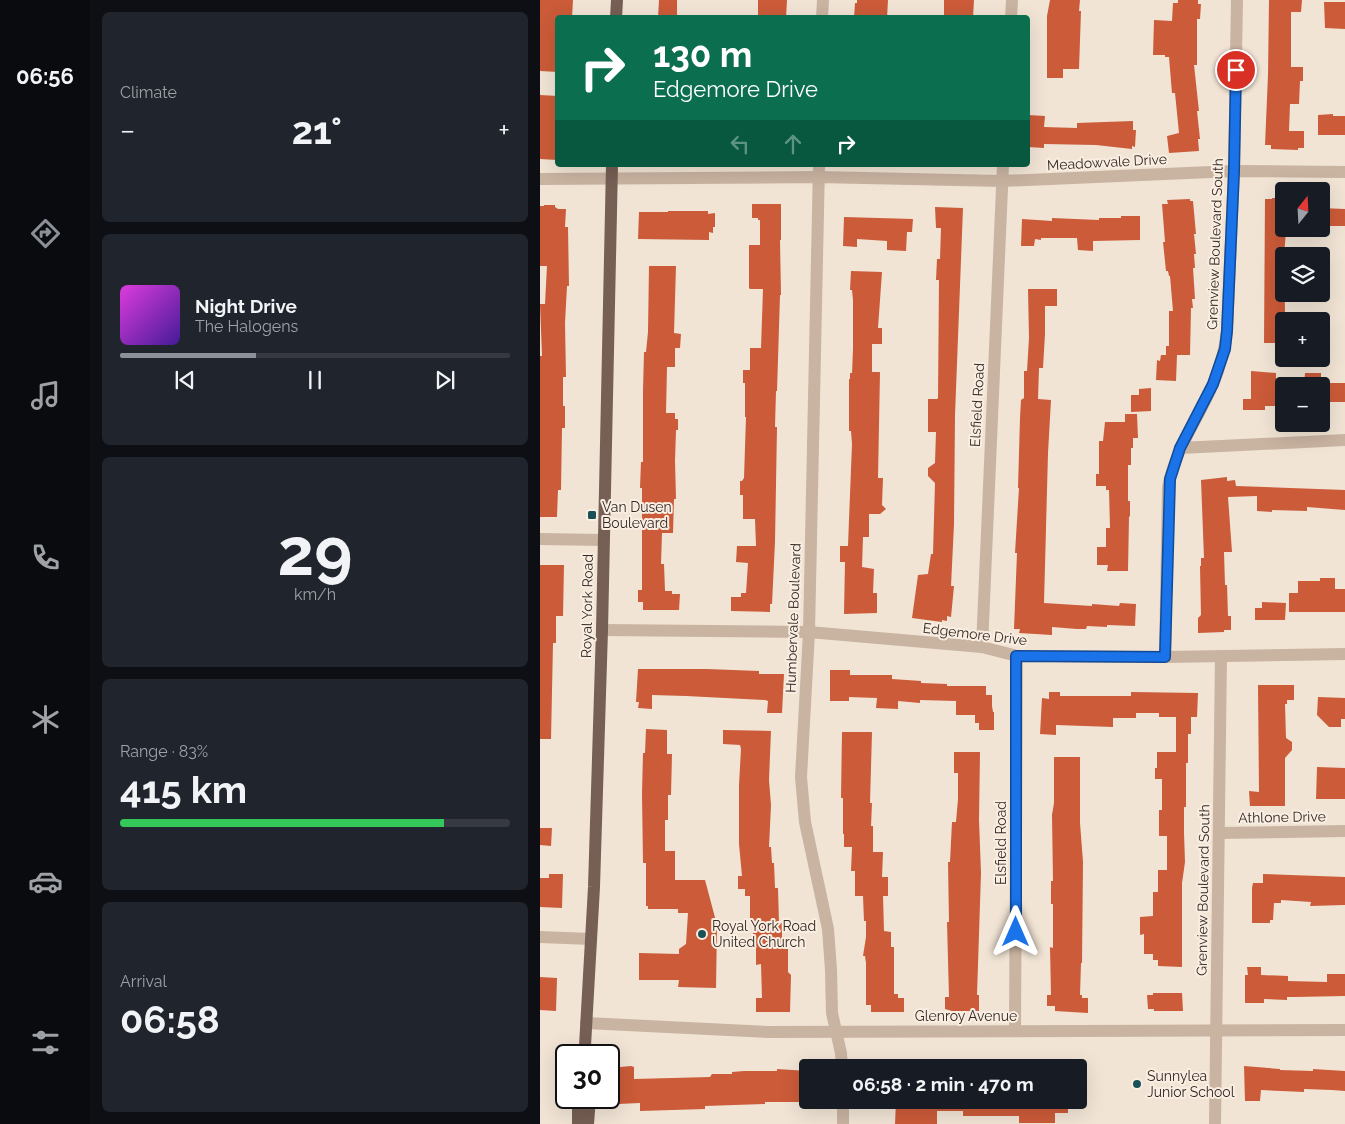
<!DOCTYPE html>
<html lang="en">
<head>
<meta charset="utf-8">
<style>
  body { margin:0; font-family:Raleway,sans-serif; background:#20242c; color:#f1f3f6; height:100vh; display:flex; flex-direction:column; font-size:19px; white-space:nowrap }
  * { box-sizing:border-box; margin:0 }
  p { font-size:16px; color:#9ea1a6 }
  .icon { flex:none; width:28px; height:28px; fill:none; stroke:currentColor; stroke-width:2; stroke-linecap:round; stroke-linejoin:round }
  .map { position:relative; flex:1; overflow:hidden }
  .panel { display:flex; flex-direction:column; gap:12px; padding:12px; background:#0d0f14; width:450px }
  .panel>* { flex:none }
  .top-card { position:absolute; left:15px; top:15px; width:475px; height:152px; border-radius:5px; box-shadow:0 5px 20px #0002; background:#0b6e4f; color:#fff; overflow:hidden }
  .needle { width:32px; rotate:18deg }
  .buttons { position:absolute; left:735px; top:182px; display:grid; gap:10px }
  .buttons a { display:grid; place-items:center; width:55px; height:55px; border-radius:5px; background:#171b24; box-shadow:0 5px 20px #0002; font-size:25px }
  .speed { position:absolute; left:15px; top:1044px; display:flex; gap:10px; font-size:25px; font-weight:700; text-align:center }
  .speed>* { display:grid; place-content:center; width:65px; height:65px; border-radius:50%; background:#171b24; box-shadow:0 5px 20px #0002; line-height:1 }
  .speed .limit { border:2px solid #111; border-radius:8px; background:#fff; color:#111 }
  .pin { position:absolute; display:grid; place-items:center; width:42px; height:42px; color:#fff; margin:-21px; border:2px solid #fff; border-radius:50%; box-shadow:0 1px 5px #0007 }
  .me { position:absolute; width:55px; margin:-28px; rotate:0deg; stroke-linejoin:round; filter:drop-shadow(0 0 4px #0008) }
  .turn { display:flex; align-items:center; gap:18px; height:105px; padding:0 15px; font-size:22px }
  .turn .icon { width:65px; height:65px; stroke-width:2.5 }
  .turn b { display:block; font-size:35px; line-height:42px }
  .lanes { display:flex; align-items:center; height:48px; padding:0 15px; background:#0003; justify-content:center; gap:25px; direction:ltr }
  .lanes .off { opacity:.35 }
  .big { font-size:38px; font-weight:700; line-height:1.1 }
  .panel .tile { flex:1; display:flex; flex-direction:column; justify-content:center; gap:8px; min-width:0; padding:0 18px; border-radius:8px; background:#20242c }
  .panel .dial { align-items:center; gap:0 }
  .dial b { font-size:65px; line-height:1 }
  .song { display:flex; align-items:center; gap:15px }
  .cover { width:60px; height:60px; border-radius:8px; background:linear-gradient(135deg,hsl(300 70% 55%),hsl(260 70% 35%)) }
  .played { height:5px; border-radius:2px; background:linear-gradient(90deg,#8c9099 35%,#363941 35%) }
  .keys { display:flex; justify-content:space-around; direction:ltr }
  .heat { display:flex; justify-content:space-between; align-items:center; font-size:28px; direction:ltr }
  .charge { height:8px; border-radius:4px; background:linear-gradient(90deg,#34c759 83%,#363941 0) }
  .trip { position:absolute; left:259px; top:1059px; width:288px; height:50px; border-radius:5px; background:#171b24; box-shadow:0 5px 20px #0002; font-weight:700; line-height:50px; text-align:center }
  main { display:flex; flex:1; min-height:0 }
  .menu { display:flex; flex-direction:column; width:90px; justify-content:space-around; align-items:center; background:#090b0e; color:#9ea1a6 }
  .menu .icon { width:35px; height:35px }
  .menu .selected { color:#8c9099 }
  .menu b { font-size:22px; color:#f1f3f6 }
  .map>svg:first-child { display:block }
  .building { fill:#cb5b39 }
  .lines { fill:none; stroke-linecap:round; stroke-linejoin:round }
  .minor { stroke:#c9b3a1; stroke-width:12 }
  .major { stroke:#765f54; stroke-width:12 }
  .route-casing { stroke:#114b97; stroke-width:12 }
  .route { stroke:#1a73e8; stroke-width:9 }
  .poi-dot { fill:#195256; stroke:#f9eee1; stroke-width:2 }
  .labels { text-anchor:middle; dominant-baseline:central; stroke-width:4; stroke-linejoin:round; paint-order:stroke }
  .street-label { font-size:14px; fill:#332924; stroke:#f9eee1 }
  .poi-label { font-size:14px; fill:#332924; stroke:#f9eee1; text-anchor:start }
</style>
</head>
<body>
<main>
<nav class="menu">
<b>06:56</b>
<svg class="icon selected" aria-label="directions" viewBox="0 0 24 24"><path d="M12 3l9 9-9 9-9-9zM9 14v-3h6M13 9l2 2-2 2"/></svg>
<svg class="icon" aria-label="music" viewBox="0 0 24 24"><path d="M9 18V5l10-2v13"/><circle cx="6" cy="18" r="3"/><circle cx="16" cy="16" r="3"/></svg>
<svg class="icon" aria-label="phone" viewBox="0 0 24 24"><path d="M5 4h4l2 5-3 2q2 4 5 5l2-3 5 2v4C11 20 4 13 5 4z"/></svg>
<svg class="icon" aria-label="climate" viewBox="0 0 24 24"><path d="M12 3v18M4 7l16 10M4 17L20 7"/></svg>
<svg class="icon" aria-label="car" viewBox="0 0 24 24"><path d="M5 17H2v-5l4-1 3-4h7l3 4 3 1v5h-3M9 17h6M6 11h13"/><circle cx="7" cy="17" r="2"/><circle cx="17" cy="17" r="2"/></svg>
<svg class="icon" aria-label="filters" viewBox="0 0 24 24"><path d="M4 7h16M4 17h16"/><circle cx="9" cy="7" r="2"/><circle cx="15" cy="17" r="2"/></svg>
</nav>
<section class="panel">
<div class="tile"><p>Climate</p>
<div class="heat"><a>−</a><b class="big">21°</b><a>+</a></div>
</div>
<div class="tile">
<div class="song"><i class="cover"></i><div><b>Night Drive</b><p>The Halogens</p></div></div>
<div class="played"></div>
<div class="keys"><svg class="icon" aria-label="previous" viewBox="0 0 24 24"><path d="M18 5L8 12l10 7zM5 5v14"/></svg><svg class="icon" aria-label="pause" viewBox="0 0 24 24"><path d="M8 5v14M16 5v14"/></svg><svg class="icon" aria-label="next" viewBox="0 0 24 24"><path d="M6 5l10 7-10 7zM19 5v14"/></svg></div>
</div>
<div class="tile dial"><b>29</b><p>km/h</p></div>
<div class="tile"><p>Range · 83%</p><b class="big">415 km</b><div class="charge"></div></div>
<div class="tile"><p>Arrival</p><b class="big">06:58</b></div>
</section>
<div class="map">
<svg width="805" height="1124" viewBox="0 0 805 1124">
  <rect width="100%" height="100%" fill="#f1e4d5"/>
  <g class="building">
    <polygon points="0,0 33,0 32,18 18,18 18,72 0,71"/>
    <polygon points="119,0 137,0 137,18 118,18"/>
    <polygon points="218,0 247,0 246,18 218,18"/>
    <polygon points="317,0 348,0 347,18 314,18 315,3 317,3"/>
    <polygon points="404,0 434,0 433,18 404,18"/>
    <polygon points="510,0 540,0 539,11 541,11 539,69 523,69 523,78 507,78 507,16"/>
    <polygon points="638,0 658,0 658,4 661,4 660,19 657,19 657,65 654,65 659,111 657,111 660,139 658,139 659,151 629,153 627,136 639,133 635,93 632,93 629,57 625,57 625,55 613,55 614,20 632,21 633,3 638,3"/>
    <polygon points="729,0 762,0 761,12 751,12 751,67 763,67 763,81 760,81 759,104 750,104 749,131 764,131 764,148 758,148 758,150 731,149 731,145 725,145 728,75"/>
    <polygon points="784,2 805,2 805,29 785,28"/>
    <polygon points="0,95 18,96 17,160 0,159"/>
    <polygon points="793,114 793,116 805,116 805,135 778,135 778,115"/>
    <polygon points="488,115 505,116 504,127 537,128 537,123 593,121 593,130 596,130 595,147 592,146 592,149 556,145 504,144 504,148 488,147"/>
    <polygon points="732,198 744,198 744,229 746,229 746,231 744,256 745,312 740,312 740,343 724,343 725,199 732,199"/>
    <polygon points="650,199 650,201 653,201 656,234 654,234 656,254 654,254 655,268 653,268 655,299 652,299 653,308 651,308 650,355 637,355 636,381 616,380 617,360 620,361 621,355 626,355 626,346 629,346 629,311 633,311 630,276 629,276 628,271 626,271 623,242 625,242 622,204 628,204 627,200"/>
    <polygon points="212,204 241,204 241,240 240,240 241,295 240,295 237,391 236,391 235,427 237,427 235,542 232,604 230,604 230,612 191,611 191,597 201,597 201,593 206,593 208,563 196,562 197,546 216,546 215,519 203,519 203,495 200,495 200,481 202,481 204,478 206,417 205,417 205,383 203,383 203,370 210,370 210,348 221,348 223,289 210,289 209,288 209,245 220,245 220,220 218,220 218,218 212,218"/>
    <polygon points="4,205 15,205 15,207 18,209 26,209 25,227 28,227 29,286 27,286 25,323 26,377 23,377 23,406 25,406 25,428 22,428 21,490 18,490 17,517 0,517 0,356 2,356 0,304 5,304 7,266 0,266 0,206 4,206"/>
    <polygon points="395,207 423,208 415,415 414,524 411,586 414,586 411,617 407,616 407,621 402,620 402,622 372,618 378,575 388,574 391,554 393,554 395,483 388,476 388,468 395,463 396,432 388,432 388,399 397,399 398,398 399,280 396,280 397,259 400,259 401,228 396,228"/>
    <polygon points="781,208 805,209 805,226 781,226"/>
    <polygon points="128,211 168,211 168,214 175,213 175,227 173,227 173,233 169,232 169,240 98,239 99,212 128,212"/>
    <polygon points="581,216 600,216 600,240 553,241 553,251 538,250 537,238 501,238 501,240 495,239 494,246 481,246 482,219 512,221 512,218 559,220 559,218 581,218"/>
    <polygon points="304,217 373,219 372,232 367,232 366,251 347,250 347,241 317,239 317,247 303,246"/>
    <polygon points="109,266 136,266 134,333 141,334 140,348 135,348 135,367 127,367 126,413 135,413 135,419 138,419 138,430 136,430 135,461 136,499 134,499 133,533 122,533 121,564 124,564 125,591 132,591 132,594 140,594 139,610 103,610 103,602 98,602 98,590 102,590 102,488 100,488 101,462 103,462 103,390 104,352 106,352 108,332"/>
    <polygon points="311,271 342,272 338,328 342,328 342,344 332,344 332,372 340,372 338,478 343,478 342,505 346,509 340,514 329,514 329,537 323,537 322,567 334,569 333,593 337,593 337,613 304,614 305,562 300,562 300,546 308,546 309,520 312,444 311,431 309,431 309,379 310,379 310,373 312,373 313,349 313,300 312,290 310,290"/>
    <polygon points="488,289 517,289 517,306 505,306 505,334 503,368 499,368 498,399 511,400 508,453 504,603 552,606 552,604 579,606 580,603 596,604 595,626 567,625 567,627 547,626 546,629 537,629 512,627 512,635 479,633 480,629 474,629 477,553 475,553 479,488 478,488 480,418 481,400 484,398 484,371 487,371 489,338"/>
    <polygon points="711,371 736,373 736,380 744,380 744,406 725,406 725,410 703,410 703,399 711,399"/>
    <polygon points="765,373 781,373 781,386 764,386"/>
    <polygon points="784,383 805,383 805,402 783,402"/>
    <polygon points="611,388 611,411 591,412 591,395 599,395 599,389"/>
    <polygon points="585,414 597,414 598,438 593,438 593,448 591,448 591,465 588,465 588,501 590,501 590,516 589,517 588,571 567,571 568,565 557,565 557,547 566,547 566,528 570,528 569,490 566,490 566,486 556,486 556,474 559,474 559,441 563,441 565,422 585,422"/>
    <polygon points="687,477 687,481 695,480 696,486 805,490 805,510 767,507 767,511 732,510 732,512 717,511 717,496 688,497 692,552 684,552 685,585 687,585 688,616 691,616 691,630 684,630 684,632 658,633 658,618 661,615 660,566 661,566 661,558 664,558 661,480"/>
    <polygon points="0,565 24,565 23,616 16,616 16,643 13,643 11,739 0,739"/>
    <polygon points="780,578 795,578 795,589 805,589 805,612 749,612 749,593 758,593 758,581 780,581"/>
    <polygon points="722,602 746,603 745,620 715,620 715,608 722,608"/>
    <polygon points="98,669 167,669 219,671 219,674 244,674 242,713 227,713 228,701 225,700 146,696 112,695 112,709 98,708 99,702 96,702"/>
    <polygon points="290,670 310,670 310,675 352,675 352,679 381,681 381,683 407,684 407,686 446,686 446,695 452,695 452,706 453,712 454,712 454,730 439,730 439,723 435,723 435,715 416,715 416,701 380,700 380,703 358,701 358,709 336,708 337,698 309,697 309,701 290,701"/>
    <polygon points="718,685 754,685 754,700 747,700 747,704 745,704 746,738 752,742 752,750 745,758 745,806 710,806 709,791 719,792"/>
    <polygon points="509,692 520,692 520,696 591,696 591,692 658,693 657,717 651,717 651,734 648,734 648,763 646,763 646,807 644,807 644,833 645,862 642,883 642,967 618,966 618,960 613,960 613,954 604,954 604,934 600,935 600,917 613,916 613,892 618,892 618,870 627,870 627,836 619,836 619,810 622,810 622,779 615,779 615,768 617,768 617,752 636,752 636,717 619,717 619,713 596,713 596,718 573,718 573,727 516,725 516,735 500,734 502,698 509,699"/>
    <polygon points="778,697 805,698 805,719 801,719 801,727 789,727 777,715"/>
    <polygon points="106,729 127,730 127,754 132,754 131,795 128,795 128,820 125,820 125,851 135,851 135,880 165,880 177,925 176,988 138,987 139,980 99,980 99,953 139,954 139,949 146,944 148,913 138,913 138,909 108,909 108,906 106,906 106,863 103,863 102,794 103,753 105,753"/>
    <polygon points="183,730 231,731 229,780 231,805 229,847 231,847 232,863 234,863 235,888 238,888 239,923 242,923 242,948 248,949 248,972 251,975 250,1012 216,1012 216,998 222,998 221,964 216,965 216,941 213,941 213,918 210,918 210,896 205,896 205,889 198,889 198,876 202,876 199,844 199,785 201,749 200,745 183,744"/>
    <polygon points="302,732 332,732 330,803 332,803 331,826 333,826 333,852 343,852 342,877 348,877 348,896 343,896 344,931 351,932 351,947 354,947 354,994 358,994 358,998 364,998 364,1012 331,1012 331,1005 326,1005 326,963 325,956 323,956 326,937 326,921 324,921 323,896 315,896 315,871 311,871 312,847 304,847 304,834 303,834 303,798 301,798"/>
    <polygon points="414,752 440,752 439,820 441,873 437,995 439,995 439,1011 412,1011 405,1009 405,997 409,997 407,922 409,922 408,862 410,862 412,822 416,822 418,799 418,773 414,773"/>
    <polygon points="514,757 540,757 540,823 543,862 542,963 541,963 540,995 542,995 542,998 548,998 548,1013 515,1011 515,1006 507,1006 507,995 511,995 510,947 513,948 513,904 511,904 511,881 513,881 512,815 514,803"/>
    <polygon points="777,767 805,768 805,799 776,799"/>
    <polygon points="0,828 12,828 11,846 0,845"/>
    <polygon points="9,874 23,874 22,908 0,907 0,878 9,878"/>
    <polygon points="723,874 805,877 805,905 770,906 771,902 741,900 741,903 734,903 733,920 730,920 730,923 712,923 712,888 713,883 723,883"/>
    <polygon points="707,967 721,967 721,975 748,976 748,981 787,982 787,974 805,974 805,996 755,997 747,997 747,1000 724,999 724,1003 705,1003 705,975 708,975"/>
    <polygon points="0,977 17,978 16,1011 0,1010"/>
    <polygon points="613,993 642,993 643,1011 614,1011 614,1009 608,1009 607,995 613,995"/>
    <polygon points="91,1066 94,1067 94,1079 170,1077 172,1074 192,1074 192,1072 204,1071 237,1071 237,1069 268,1071 268,1102 225,1102 225,1104 165,1106 165,1109 100,1111 100,1103 78,1104 77,1076 80,1074 80,1067"/>
    <polygon points="704,1066 740,1069 740,1070 773,1071 773,1069 805,1071 805,1091 792,1090 764,1089 764,1092 721,1090 720,1101 705,1101"/>
    <polygon points="361,1100 528,1100 528,1113 515,1113 515,1123 479,1123 479,1116 423,1116 423,1111 397,1111 397,1124 355,1124 356,1101"/>
  </g>
  <g class="lines">
    <g class="minor">
      <polyline points="282,18 283,0"/>
      <polyline points="471,18 472,0"/>
      <polyline points="279,165 269,632 261,777 265,822 288,929 291,970 292,1013 301,1053 302,1068"/>
      <polyline points="0,179 279,177 462,181 694,171 805,172"/>
      <polyline points="640,448 805,440"/>
      <polyline points="0,539 63,540"/>
      <polyline points="62,630 269,632 442,647 477,656 625,657 805,654"/>
      <polyline points="442,647 463,165"/>
      <path d="M625,657l3,-170c8,-40 30,-67 45,-103 7,-17 12,-35 14,-53l7,-160 3,-171"/>
      <polyline points="679,833 805,831"/>
      <polyline points="0,937 51,939"/>
      <polyline points="46,1023 228,1032 805,1030"/>
      <polyline points="475,1031 477,656"/>
      <polyline points="303,1100 303,1124"/>
      <polyline points="675,1124 681,656"/>
    </g>
    <g class="major">
      <polyline points="76,18 77,0"/>
      <polyline points="40,1055 45,1046 54,887 62,630 72,165"/>
      <polyline points="38,1098 38,1124"/>
      <polyline points="48,1124 50,1098"/>
    </g>
  </g>
  <g class="lines">
    <defs>
      <polyline id="route" points="476,932 476,656 625,657 630,479 640,448 673,384 685,349 687,331 694,171 696,70"/>
    </defs>
    <use href="#route" class="route-casing"/>
    <use href="#route" class="route"/>
  </g>
  <g class="poi-dot">
    <rect x="47" y="510" width="10" height="10" rx="2.5"/>
    <circle cx="162" cy="934" r="5"/>
    <circle cx="597" cy="1084" r="5"/>
  </g>
  <g class="labels">
    <g class="street-label">
      <text transform="translate(567 162) rotate(-3)">Meadowvale Drive</text>
      <text transform="translate(675 244) rotate(-88)">Grenview Boulevard South</text>
      <text transform="translate(437 405) rotate(-87)">Elsfield Road</text>
      <text transform="translate(47 606) rotate(-89)">Royal York Road</text>
      <text transform="translate(253 618) rotate(-88)">Humbervale Boulevard</text>
      <text transform="translate(435 634) rotate(7)">Edgemore Drive</text>
      <text transform="translate(742 817) rotate(-1)">Athlone Drive</text>
      <text transform="translate(461 843) rotate(-90)">Elsfield Road</text>
      <text transform="translate(663 890) rotate(-89)">Grenview Boulevard South</text>
      <text x="426" y="1016">Glenroy Avenue</text>
    </g>
    <g class="poi-label">
      <text x="62" y="507">Van Dusen<tspan x="62" dy="16">Boulevard</tspan></text>
      <text x="172" y="926">Royal York Road<tspan x="172" dy="16">United Church</tspan></text>
      <text x="607" y="1076">Sunnylea<tspan x="607" dy="16">Junior School</tspan></text>
    </g>
  </g>
</svg>
<div class="buttons">
<a><svg class="needle" viewBox="-14 -14 28 28"><path d="M0-13l5 13h-10z" fill="#e53935"/><path d="M0 13l5-13h-10z" fill="#9ea1a6"/></svg></a>
<a><svg class="icon" aria-label="layers" viewBox="0 0 24 24"><path d="M12 4l9 5-9 5-9-5zM3 14l9 5 9-5"/></svg></a>
<a>+</a>
<a>−</a>
</div>
<div class="speed"><div class="limit">30</div></div>
<div class="pin" style="left:696px;top:70px;background:#d93025"><svg class="icon" aria-label="arrive" viewBox="0 0 24 24"><path d="M6 21V4h12l-3 4 3 4H6"/></svg></div>
<svg class="me" style="left:476px;top:932px" viewBox="-20 -20 40 40"><path d="M0-17L14 15 0 8-14 15z" fill="#1a73e8" stroke="#fff" stroke-width="4"/></svg>
<div class="trip">06:58 · 2 min · 470 m</div>
<div class="top-card">
<div class="turn"><svg class="icon" aria-label="right" viewBox="0 0 24 24"><path d="M7 20v-9h11M14 6l5 5-5 5"/></svg><div><b>130 m</b>Edgemore Drive</div></div>
<div class="lanes"><svg class="icon off" aria-label="left" viewBox="0 0 24 24"><path d="M17 20v-9H6M10 6l-5 5 5 5"/></svg><svg class="icon off" aria-label="ahead" viewBox="0 0 24 24"><path d="M12 20V5M6 11l6-6 6 6"/></svg><svg class="icon" aria-label="right" viewBox="0 0 24 24"><path d="M7 20v-9h11M14 6l5 5-5 5"/></svg></div>
</div>
</div>
</main>
</body>
</html>
